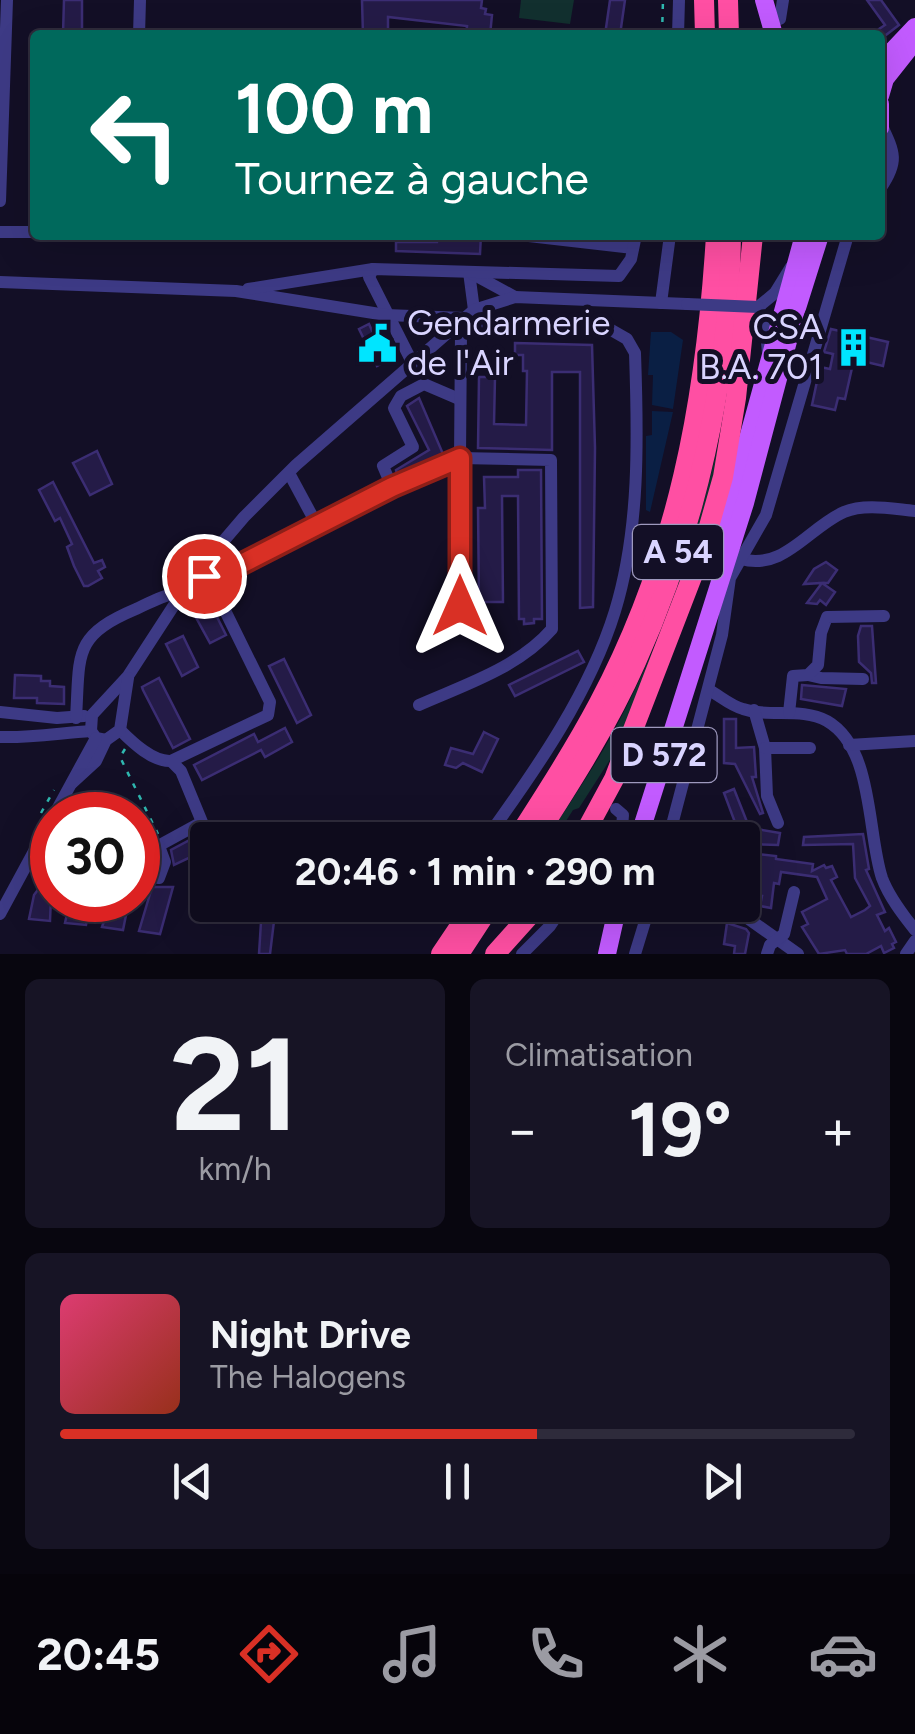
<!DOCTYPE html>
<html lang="fr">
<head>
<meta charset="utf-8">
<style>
  body { margin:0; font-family:Figtree,sans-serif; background:#171425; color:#f1f3f6; height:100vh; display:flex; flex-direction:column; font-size:38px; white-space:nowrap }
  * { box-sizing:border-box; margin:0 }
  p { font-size:32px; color:#9b9ba3 }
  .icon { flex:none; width:55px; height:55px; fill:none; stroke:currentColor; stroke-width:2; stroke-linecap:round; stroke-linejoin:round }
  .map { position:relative; height:954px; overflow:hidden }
  .side { display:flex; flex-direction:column; gap:25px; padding:25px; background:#08060f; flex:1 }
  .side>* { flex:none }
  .hud { position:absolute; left:30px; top:30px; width:855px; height:210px; border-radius:10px; box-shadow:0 10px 40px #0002,0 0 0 2px #2e2b3b; background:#00695c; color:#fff; overflow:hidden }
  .speed { position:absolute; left:30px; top:792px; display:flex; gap:20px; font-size:50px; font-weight:700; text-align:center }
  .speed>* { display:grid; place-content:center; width:130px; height:130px; border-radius:50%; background:#0e0b1c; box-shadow:0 10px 40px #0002,0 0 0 2px #2e2b3b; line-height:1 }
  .speed .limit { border:15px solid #d22; background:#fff; color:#111 }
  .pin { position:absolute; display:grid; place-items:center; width:85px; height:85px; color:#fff; margin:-42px; border:5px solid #fff; border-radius:50%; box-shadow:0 2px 10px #0007 }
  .me { position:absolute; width:110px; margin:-55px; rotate:0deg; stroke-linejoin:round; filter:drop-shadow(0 0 8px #0008) }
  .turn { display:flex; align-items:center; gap:35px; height:210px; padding:0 40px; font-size:45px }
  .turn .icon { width:130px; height:130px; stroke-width:2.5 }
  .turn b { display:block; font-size:70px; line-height:85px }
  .big { font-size:75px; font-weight:700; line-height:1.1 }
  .side .tile { flex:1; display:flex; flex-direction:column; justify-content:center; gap:15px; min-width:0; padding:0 35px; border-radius:15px; background:#171425 }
  .side .dial { align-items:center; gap:0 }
  .dial b { font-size:130px; line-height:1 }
  .song { display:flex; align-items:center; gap:30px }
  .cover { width:120px; height:120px; border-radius:15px; background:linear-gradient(135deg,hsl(340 70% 55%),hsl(10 70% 35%)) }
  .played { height:10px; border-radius:5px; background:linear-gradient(90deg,#d93025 60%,#2e2b3b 60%) }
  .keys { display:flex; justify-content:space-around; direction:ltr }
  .heat { display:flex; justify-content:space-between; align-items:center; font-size:55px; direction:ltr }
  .side .tiles { flex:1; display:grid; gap:25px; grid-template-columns:1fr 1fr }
  .tile:last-child { grid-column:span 2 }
  .trip { position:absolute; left:190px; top:822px; width:570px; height:100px; border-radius:10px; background:#0e0b1c; box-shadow:0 10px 40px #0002,0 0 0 2px #2e2b3b; font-weight:700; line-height:100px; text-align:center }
  .tabs { display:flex; height:160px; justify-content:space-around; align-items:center; background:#06040b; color:#9b9ba3 }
  .tabs .icon { width:70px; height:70px }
  .tabs .current { color:#d93025 }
  .tabs b { font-size:45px; color:#f1f3f6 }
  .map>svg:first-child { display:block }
  .green { fill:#12302f }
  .water { fill:#0a1f44 }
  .building { fill:#241b47; stroke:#3b2d73; stroke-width:2.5 }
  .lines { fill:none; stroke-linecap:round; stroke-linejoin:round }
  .path { stroke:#2fb8b0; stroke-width:2.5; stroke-dasharray:5 8; stroke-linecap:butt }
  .minor { stroke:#3d3a85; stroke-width:12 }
  .major { stroke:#c25bff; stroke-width:18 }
  .highway { stroke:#ff4fa3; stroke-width:20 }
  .minor-bridge { stroke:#3d3a85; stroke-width:12 }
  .route-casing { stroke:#8d1f18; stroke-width:25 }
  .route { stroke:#d93025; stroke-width:18 }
  .labels { text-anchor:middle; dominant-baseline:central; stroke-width:10; stroke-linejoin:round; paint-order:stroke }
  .shield { fill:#130f26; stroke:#9e99be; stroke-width:2.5 }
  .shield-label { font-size:32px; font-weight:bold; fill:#d9d4ff }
  .poi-label { font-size:35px; fill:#d9d4ff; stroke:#130f26; text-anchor:start }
</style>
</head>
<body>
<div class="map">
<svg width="915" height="954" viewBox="0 0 915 954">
  <rect width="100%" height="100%" fill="#130f26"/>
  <g class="green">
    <polygon points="521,0 574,0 570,24 519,18"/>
    <path d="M725,412l-13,90 -99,253 -34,53 -6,2 -19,30h-8c23,-36 48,-72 69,-111 53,-99 88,-208 110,-317z"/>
  </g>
  <g class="water">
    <polygon points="651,332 671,332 683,340 673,409 652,405 653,375 648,375"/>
    <polygon points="652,411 673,412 650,512 646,510 646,436 652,435"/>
  </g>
  <g class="building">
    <polygon points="64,0 82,0 82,34 63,34"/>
    <polygon points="362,0 482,0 481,8 486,9 485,14 492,15 490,35 466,35 467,26 388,17 388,35 363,35"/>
    <polygon points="610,0 625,0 620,35 605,35"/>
    <polygon points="867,0 881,0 899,25 886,35 870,35 885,25"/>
    <polygon points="438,235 481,235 480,254 396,251 396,242 437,242"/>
    <polygon points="369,324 374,335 382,331 392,351 383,356 386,361 377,366 359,329"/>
    <polygon points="831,329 888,342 883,366 854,359 845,399 838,398 835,410 812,405 820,367 830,369 833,354 824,352"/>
    <polygon points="515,343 592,345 595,448 593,607 580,608 580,372 552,372 552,450 478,448 479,377 495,377 494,424 526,425 527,371 523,371 523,355 515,355"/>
    <polygon points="419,398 443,454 397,474 396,470 429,450 407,406"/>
    <polygon points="97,451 112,484 90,495 73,463"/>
    <polygon points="518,470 541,470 542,619 534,619 534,623 524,624 524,619 519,619 518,496 502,496 503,602 479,602 478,508 485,508 484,477 518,477"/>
    <polygon points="53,482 94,563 102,560 105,567 98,571 102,578 88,586 84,586 74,566 67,547 72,544 60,518 55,521 39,490"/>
    <polygon points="826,562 837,570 828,583 822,583 835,592 826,605 820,600 817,604 807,603 822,583 804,584 814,569"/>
    <polygon points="208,599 226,635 210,643 193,612 194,607"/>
    <polygon points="861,626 872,626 876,683 872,683 871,673 859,662 858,636"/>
    <polygon points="183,636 198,667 182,676 166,644"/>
    <polygon points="578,651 584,662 515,696 509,685"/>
    <polygon points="284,659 311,715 297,723 269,666"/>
    <polygon points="15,675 41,676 41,681 50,681 50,686 64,687 64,704 37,703 37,698 14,698"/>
    <polygon points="159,678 190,739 173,748 143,690 142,687"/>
    <polygon points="802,685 846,689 842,706 801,699"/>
    <polygon points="724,719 736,719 736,748 754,747 756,777 752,777 763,813 760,814 735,764 724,763"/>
    <polygon points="285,728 292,742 265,757 261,750 202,780 194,765 254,734 258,742"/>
    <polygon points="484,732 498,739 482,772 463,763 456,768 445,765 451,748 473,754"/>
    <polygon points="734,789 747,822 739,826 780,833 778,845 750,844 750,839 735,837 736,825 724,793"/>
    <polygon points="201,834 208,849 174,865 171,850"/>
    <polygon points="863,834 869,869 866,870 885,912 877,915 885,931 889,928 896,942 892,944 894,948 884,953 881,946 866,954 847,954 845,950 819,954 802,927 808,924 802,912 827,899 817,877 781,872 779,884 774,883 771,908 760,906 762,896 742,895 742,856 748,857 749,853 776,856 776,859 813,864 812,871 824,865 826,868 832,866 837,877 831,880 851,917 865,910 870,906 855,878 853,844 803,845 804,837"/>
    <polygon points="42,872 52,873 50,921 29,919 34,895 40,887"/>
    <polygon points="152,887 173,887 160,934 139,931"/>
    <polygon points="70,900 91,900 86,925 65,923"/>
    <polygon points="111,900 129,900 123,930 102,927"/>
    <polygon points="258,912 275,913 270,954 259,954 261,922 257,922"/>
    <polygon points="727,923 746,929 749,933 745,954 734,954 735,946 724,944"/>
  </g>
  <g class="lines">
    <g class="path">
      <polyline points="662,35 663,0"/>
      <polyline points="125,749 120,757 158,834"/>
      <polyline points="41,813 54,790"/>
    </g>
    <g class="minor">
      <polyline points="780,19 783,0"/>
      <polyline points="139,35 140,0"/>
      <polyline points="678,35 679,0"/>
      <path d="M880,189c19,-27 15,-36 1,-65"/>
      <polyline points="0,201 7,0"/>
      <polyline points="0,232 35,232"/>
      <polyline points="520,235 633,248"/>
      <polyline points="373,269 369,277 412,362"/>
      <polyline points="469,272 474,310"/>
      <polyline points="471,273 515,297"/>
      <path d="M0,282l236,9 150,24 78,3 14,5 128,4 21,12 8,14c3,85 5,176 -20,258 -25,81 -78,157 -127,225l-30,-8"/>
      <polyline points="248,289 373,269 619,276 631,259 636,235"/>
      <polyline points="661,303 670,235"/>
      <polyline points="758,307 775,293 791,267"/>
      <polyline points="758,307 765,321 768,353"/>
      <polyline points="289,473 317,525"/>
      <polyline points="392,487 383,466 413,447 394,408 401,396 424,384 459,399"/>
      <path d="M741,559c43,12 67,-31 103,-47 21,-9 49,-3 71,-1"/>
      <polyline points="197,572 210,580 392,487 460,458 461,332 464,318"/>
      <polyline points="808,675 821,678 863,679"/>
      <path d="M709,690c11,6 22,16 34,19 26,9 58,-2 84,12 47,27 40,112 55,157 7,19 21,37 33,52"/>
      <path d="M419,705c45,-20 99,-37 133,-76l-1,-169 -91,-2v148"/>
      <polyline points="754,710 765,748 767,796 778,823"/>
      <polyline points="0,712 57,718 84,716"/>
      <polyline points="789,713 793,676 808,675 818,665 821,633 827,617 884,616"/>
      <path d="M76,718c4,-64 -4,-82 60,-109 15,-7 30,-15 46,-17"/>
      <path d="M120,730c13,13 33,32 51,31l97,-46 2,-13 -60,-122"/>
      <path d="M0,737c31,1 60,-4 91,-6"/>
      <polyline points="106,740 96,738 91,731 92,715 128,676 191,579 244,517 296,465 474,310 515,297 687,304"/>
      <polyline points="849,745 915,741"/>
      <polyline points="765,748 810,748"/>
      <polyline points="72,783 96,761 106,740 120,730 128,678"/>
      <polyline points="616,809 623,815 621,840"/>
      <polyline points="54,815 96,738"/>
      <polyline points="668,840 722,635 730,578 766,515 848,235"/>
      <polyline points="138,857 202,822 181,771 171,761"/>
      <polyline points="138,875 159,878 165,862 159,846"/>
      <polyline points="729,905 798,954"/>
      <polyline points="0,914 52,818"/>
      <polyline points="522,954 550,926 564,905"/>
      <polyline points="635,954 650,905"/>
      <polyline points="767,954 770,945 784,934 794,892"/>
      <polyline points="906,954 915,941"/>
    </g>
    <g class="major">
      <polyline points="764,0 774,35"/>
      <polyline points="880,64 915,27"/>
      <polyline points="880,96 885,79 915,41"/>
      <polyline points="880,104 880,128"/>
      <polyline points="714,562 804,235"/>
      <polyline points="638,840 745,503 796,311 820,235"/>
      <polyline points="607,954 618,905"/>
    </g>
    <g class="highway">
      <polyline points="704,0 705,35"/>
      <polyline points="728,0 729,35"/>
      <path d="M516,840c29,-45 58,-90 83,-137 79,-149 107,-302 117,-468"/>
      <path d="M534,840c37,-57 74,-115 102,-178 60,-133 93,-281 95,-427"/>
      <polyline points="581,840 614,779 702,551 723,477 736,398 753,235"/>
      <polyline points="441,954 474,905"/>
      <polyline points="459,954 491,905"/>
      <polyline points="495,954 539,905"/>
    </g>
    <polyline class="minor-bridge" points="687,304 758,307"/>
  </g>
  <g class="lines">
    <defs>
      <polyline id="route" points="204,576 210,580 392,487 460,458 460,606"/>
    </defs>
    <use href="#route" class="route-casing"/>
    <use href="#route" class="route"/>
  </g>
  <defs>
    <symbol id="civic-bare" viewBox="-9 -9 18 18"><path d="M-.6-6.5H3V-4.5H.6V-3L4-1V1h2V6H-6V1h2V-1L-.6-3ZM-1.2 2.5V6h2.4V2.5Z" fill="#00e5ff" stroke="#130f26" stroke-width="2.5" paint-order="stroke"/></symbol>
    <symbol id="building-bare" viewBox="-9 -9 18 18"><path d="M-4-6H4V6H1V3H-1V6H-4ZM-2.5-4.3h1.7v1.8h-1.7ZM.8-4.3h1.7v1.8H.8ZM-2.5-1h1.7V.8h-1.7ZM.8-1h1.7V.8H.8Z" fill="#00e5ff" stroke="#130f26" stroke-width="2.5" paint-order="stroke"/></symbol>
  </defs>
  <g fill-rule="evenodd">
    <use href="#civic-bare" x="350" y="316" width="55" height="55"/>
    <use href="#building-bare" x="826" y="320" width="55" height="55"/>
  </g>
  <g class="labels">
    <g class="shield">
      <rect x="633" y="525" width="90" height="54" rx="8"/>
      <rect x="611.5" y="728" width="105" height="54" rx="8"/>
    </g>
    <g class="shield-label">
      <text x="678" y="552">A 54</text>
      <text x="664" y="755">D 572</text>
    </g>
    <g class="poi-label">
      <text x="407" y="323">Gendarmerie<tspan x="407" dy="40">de l'Air</tspan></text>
      <text x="823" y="327" text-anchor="end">CSA<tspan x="823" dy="40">B.A. 701</tspan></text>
    </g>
  </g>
</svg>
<div class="speed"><div class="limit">30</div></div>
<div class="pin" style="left:204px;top:576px;background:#d93025"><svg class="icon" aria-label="arrive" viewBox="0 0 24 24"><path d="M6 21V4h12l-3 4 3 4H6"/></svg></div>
<svg class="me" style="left:460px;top:606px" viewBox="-20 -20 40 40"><path d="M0-17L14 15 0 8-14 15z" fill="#d93025" stroke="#fff" stroke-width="4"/></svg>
<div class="trip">20:46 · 1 min · 290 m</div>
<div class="hud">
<div class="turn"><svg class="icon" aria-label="left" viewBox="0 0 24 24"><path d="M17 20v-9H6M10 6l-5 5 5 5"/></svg><div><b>100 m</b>Tournez à gauche</div></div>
</div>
</div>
<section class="side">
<div class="tiles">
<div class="tile dial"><b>21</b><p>km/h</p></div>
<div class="tile"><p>Climatisation</p>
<div class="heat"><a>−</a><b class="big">19°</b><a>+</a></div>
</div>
<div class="tile">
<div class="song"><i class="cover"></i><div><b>Night Drive</b><p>The Halogens</p></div></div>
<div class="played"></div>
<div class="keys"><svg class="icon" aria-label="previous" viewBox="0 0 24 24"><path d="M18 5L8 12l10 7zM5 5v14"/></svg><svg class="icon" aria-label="pause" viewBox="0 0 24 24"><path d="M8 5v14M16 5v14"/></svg><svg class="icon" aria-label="next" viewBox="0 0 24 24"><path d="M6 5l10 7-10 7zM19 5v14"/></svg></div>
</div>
</div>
</section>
<nav class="tabs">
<b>20:45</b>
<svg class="icon current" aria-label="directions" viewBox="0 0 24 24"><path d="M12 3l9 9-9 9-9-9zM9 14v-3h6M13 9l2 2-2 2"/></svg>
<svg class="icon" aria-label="music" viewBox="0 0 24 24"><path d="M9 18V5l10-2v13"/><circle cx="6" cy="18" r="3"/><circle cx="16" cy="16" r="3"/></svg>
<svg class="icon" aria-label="phone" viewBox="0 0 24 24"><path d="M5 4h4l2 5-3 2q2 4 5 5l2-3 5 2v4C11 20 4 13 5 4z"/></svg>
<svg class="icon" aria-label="climate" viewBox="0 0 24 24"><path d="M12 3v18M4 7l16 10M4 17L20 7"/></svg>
<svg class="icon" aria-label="car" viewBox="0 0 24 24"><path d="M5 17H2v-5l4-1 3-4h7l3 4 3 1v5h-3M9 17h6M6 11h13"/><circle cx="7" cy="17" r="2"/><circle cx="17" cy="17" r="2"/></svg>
</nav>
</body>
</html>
